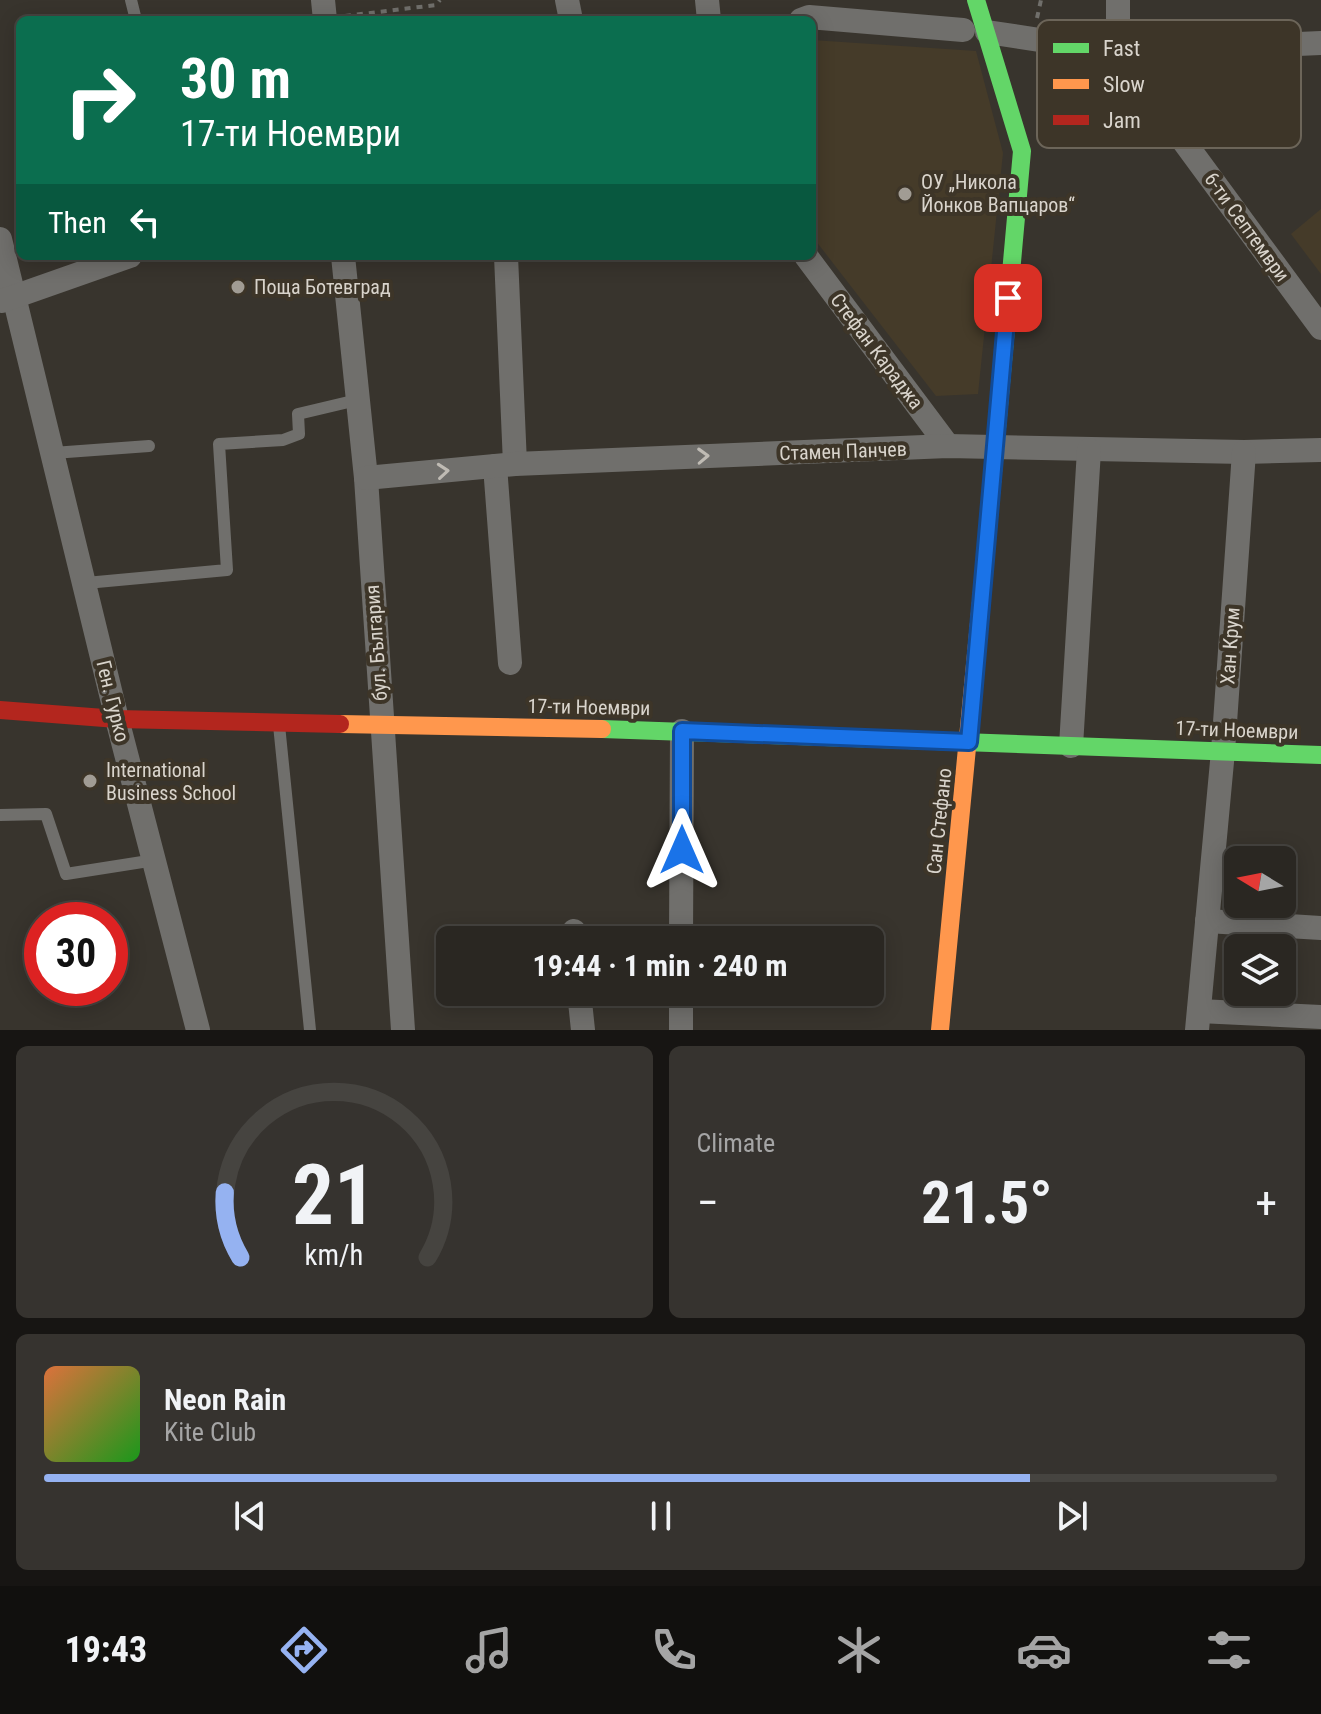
<!DOCTYPE html>
<html lang="en">
<head>
<meta charset="utf-8">
<style>
  body { margin:0; font-family:"Roboto Condensed",sans-serif; background:#36332f; color:#f1f3f6; height:100vh; display:flex; flex-direction:column; font-size:30px; white-space:nowrap }
  * { box-sizing:border-box; margin:0 }
  p { font-size:26px; color:#a5a5a5 }
  .icon { flex:none; width:44px; height:44px; fill:none; stroke:currentColor; stroke-width:2; stroke-linecap:round; stroke-linejoin:round }
  .map { position:relative; height:1030px; overflow:hidden }
  .side { display:flex; flex-direction:column; gap:16px; padding:16px; background:#171513; flex:1 }
  .side>* { flex:none }
  .top-card { position:absolute; left:16px; top:16px; width:800px; height:244px; border-radius:12px; box-shadow:0 4px 20px #0003,0 0 0 2px #464440; background:#0b6e4f; color:#fff; overflow:hidden }
  .needle { width:52px; rotate:280deg }
  .controls { position:absolute; left:1224px; top:846px; display:grid; gap:16px }
  .controls a { display:grid; place-items:center; width:72px; height:72px; border-radius:12px; background:#2a2722; box-shadow:0 4px 20px #0003,0 0 0 2px #464440; font-size:40px }
  .speed { position:absolute; left:24px; top:902px; display:flex; gap:16px; font-size:40px; font-weight:700; text-align:center }
  .speed>* { display:grid; place-content:center; width:104px; height:104px; border-radius:50%; background:#2a2722; box-shadow:0 4px 20px #0003,0 0 0 2px #464440; line-height:1 }
  .speed .limit { border:12px solid #d22; background:#fff; color:#111 }
  .pin { position:absolute; display:grid; place-items:center; width:68px; height:68px; color:#fff; margin:-34px; border-radius:16px; box-shadow:0 4px 12px #0006 }
  .me { position:absolute; width:88px; margin:-44px; rotate:0deg; stroke-linejoin:round; filter:drop-shadow(0 0 6px #0008) }
  .turn { display:flex; align-items:center; gap:28px; height:168px; padding:0 32px; font-size:36px }
  .turn .icon { width:104px; height:104px; stroke-width:2.5 }
  .turn b { display:block; font-size:56px; line-height:68px }
  .then { display:flex; align-items:center; height:76px; padding:0 32px; background:#0003; gap:16px; font-size:30px }
  .big { font-size:60px; font-weight:700; line-height:1.1 }
  .side .tile { flex:1; display:flex; flex-direction:column; justify-content:center; gap:12px; min-width:0; padding:0 28px; border-radius:12px; background:#36332f }
  .side .dial { align-items:center; gap:0 }
  .dial svg { height:208px; overflow:visible; fill:none; stroke:#464440; stroke-width:7; stroke-linecap:round; text-anchor:middle }
  .dial text { fill:#f1f3f6; stroke:none }
  .song { display:flex; align-items:center; gap:24px }
  .cover { width:96px; height:96px; border-radius:12px; background:linear-gradient(135deg,hsl(20 70% 55%),hsl(120 70% 35%)) }
  .played { height:8px; border-radius:4px; background:linear-gradient(90deg,#95b2f1 80%,#464440 80%) }
  .keys { display:flex; justify-content:space-around; direction:ltr }
  .heat { display:flex; justify-content:space-between; align-items:center; font-size:44px; direction:ltr }
  .side .tiles { flex:1; display:grid; gap:16px; grid-template-columns:1fr 1fr }
  .tile:last-child { grid-column:span 2 }
  .trip { position:absolute; left:436px; top:926px; width:448px; height:80px; border-radius:12px; background:#2a2722; box-shadow:0 4px 20px #0003,0 0 0 2px #464440; font-weight:700; line-height:80px; text-align:center }
  .tab-bar { display:flex; height:128px; justify-content:space-around; align-items:center; background:#11100e; color:#a5a5a5 }
  .tab-bar .icon { width:56px; height:56px }
  .tab-bar .active { color:#95b2f1 }
  .tab-bar b { font-size:36px; color:#f1f3f6 }
  .map>svg:first-child { display:block }
  .built { fill:#453b29 }
  .lines { fill:none; stroke-linecap:round; stroke-linejoin:round }
  .path { stroke:#706f6b; stroke-width:4; stroke-dasharray:6 6; stroke-linecap:butt }
  .lane { stroke:#706f6c; stroke-width:12 }
  .street { stroke:#706f6c; stroke-width:24 }
  .fast { stroke:#63d668; stroke-width:18 }
  .slow { stroke:#ff974d; stroke-width:18 }
  .jam { stroke:#b3261e; stroke-width:18 }
  .oneway { stroke:#bfbbb4 }
  .route-casing { stroke:#114b97; stroke-width:20 }
  .route { stroke:#1a73e8; stroke-width:14 }
  .poi-dot { fill:#a19c94; stroke:#3d3528; stroke-width:3 }
  .labels { text-anchor:middle; dominant-baseline:central; stroke-width:8; stroke-linejoin:round; paint-order:stroke }
  .poi-label { font-size:20px; fill:#d9d4cc; stroke:#3d3528; text-anchor:start }
  .street-label { font-size:20px; fill:#d9d4cc; stroke:#3d3528 }
  .key { fill:#3d3528; stroke:#6c6559; stroke-width:2 }
  .key-label { font-size:22px; fill:#d9d4cc }
</style>
</head>
<body>
<div class="map">
<svg width="1321" height="1030" viewBox="0 0 1321 1030">
  <rect width="100%" height="100%" fill="#38342d"/>
  <g class="built">
    <polygon points="812,40 976,51 1003,153 978,394 936,396 812,236"/>
    <polygon points="1321,209 1321,274 1291,234"/>
  </g>
  <g class="lines">
    <g class="path">
      <polyline points="345,16 436,5 440,0"/>
      <polyline points="1037,18 1041,0"/>
    </g>
    <g class="lane">
      <polyline points="131,0 136,20"/>
      <polyline points="53,453 149,446"/>
      <polyline points="86,583 227,570 219,444 283,440 299,434 298,414 357,400"/>
      <polyline points="279,725 310,1030"/>
      <polyline points="0,815 46,814 66,874 155,860"/>
    </g>
    <g class="street">
      <polyline points="323,0 325,20"/>
      <polyline points="567,0 571,20"/>
      <polyline points="707,0 709,20"/>
      <polyline points="1118,0 1118,52 1321,328"/>
      <polyline points="801,20 809,17 963,30"/>
      <polyline points="987,32 1118,52 1321,43"/>
      <polyline points="0,239 117,719 198,1030"/>
      <polyline points="343,256 366,478 403,1030"/>
      <polyline points="506,256 515,464"/>
      <polyline points="806,256 948,446"/>
      <polyline points="2,301 130,256"/>
      <polyline points="495,466 510,663"/>
      <polyline points="366,478 515,464 948,446 1244,452 1321,450"/>
      <polyline points="1071,746 1089,450"/>
      <polyline points="1207,921 1321,928"/>
      <polyline points="574,931 575,940"/>
      <polyline points="681,940 682,731"/>
      <polyline points="579,992 583,1030"/>
      <polyline points="1199,1011 1321,1017"/>
      <polyline points="681,1030 681,992"/>
      <polyline points="1197,1030 1223,751 1244,452"/>
    </g>
    <g class="fast">
      <polyline points="976,0 1022,151 987,539"/>
      <polyline points="602,729 1321,755"/>
    </g>
    <g class="slow">
      <polyline points="340,724 602,729"/>
      <polyline points="940,1030 987,539"/>
    </g>
    <polyline class="jam" points="0,710 117,719 340,724"/>
  </g>
  <defs><path id="oneway-chevron" d="M-2-3.5L2.5 0L-2 3.5" fill="none" stroke-width="1.6" stroke-linecap="round" stroke-linejoin="round" transform="scale(2)"/></defs>
  <g class="oneway">
    <use href="#oneway-chevron" transform="translate(703 456) rotate(-2)"/>
    <use href="#oneway-chevron" transform="translate(443 471) rotate(-5)"/>
  </g>
  <g class="lines">
    <defs>
      <polyline id="route" points="682,850 682,731 969,742 1008,298"/>
    </defs>
    <use href="#route" class="route-casing"/>
    <use href="#route" class="route"/>
  </g>
  <g class="poi-dot">
    <circle cx="905" cy="194" r="8"/>
    <circle cx="238" cy="287" r="8"/>
    <circle cx="90" cy="781" r="8"/>
  </g>
  <g class="labels">
    <g class="poi-label">
      <text x="921" y="182">ОУ „Никола<tspan x="921" dy="23">Йонков Вапцаров“</tspan></text>
      <text x="254" y="287">Поща Ботевград</text>
      <text x="106" y="770">International<tspan x="106" dy="23">Business School</tspan></text>
    </g>
    <g class="street-label">
      <text transform="translate(1247 227) rotate(54)">6-ти Септември</text>
      <text transform="translate(877 351) rotate(53)">Стефан Караджа</text>
      <text transform="translate(843 451) rotate(-2)">Стамен Панчев</text>
      <text transform="translate(376 643) rotate(-94)">бул. България</text>
      <text transform="translate(1230 646) rotate(-86)">Хан Крум</text>
      <text transform="translate(113 701) rotate(76)">Ген. Гурко</text>
      <text transform="translate(589 707) rotate(1)">17-ти Ноември</text>
      <text transform="translate(1237 730) rotate(2)">17-ти Ноември</text>
      <text transform="translate(939 821) rotate(-84)">Сан Стефано</text>
    </g>
  </g>
  <rect x="1037" y="20" width="264" height="128" rx="12" class="key"/>
  <rect x="1053" y="43" width="36" height="10" fill="#63d668"/>
  <rect x="1053" y="79" width="36" height="10" fill="#ff974d"/>
  <rect x="1053" y="115" width="36" height="10" fill="#b3261e"/>
  <g class="key-label">
    <text x="1103" y="56">Fast</text>
    <text x="1103" y="92">Slow</text>
    <text x="1103" y="128">Jam</text>
  </g>
</svg>
<div class="controls">
<a><svg class="needle" viewBox="-14 -14 28 28"><path d="M0-13l5 13h-10z" fill="#e53935"/><path d="M0 13l5-13h-10z" fill="#a5a5a5"/></svg></a>
<a><svg class="icon" aria-label="layers" viewBox="0 0 24 24"><path d="M12 4l9 5-9 5-9-5zM3 14l9 5 9-5"/></svg></a>
</div>
<div class="speed"><div class="limit">30</div></div>
<div class="pin" style="left:1008px;top:298px;background:#d93025"><svg class="icon" aria-label="arrive" viewBox="0 0 24 24"><path d="M6 21V4h12l-3 4 3 4H6"/></svg></div>
<svg class="me" style="left:682px;top:850px" viewBox="-20 -20 40 40"><path d="M0-17L14 15 0 8-14 15z" fill="#1a73e8" stroke="#fff" stroke-width="4"/></svg>
<div class="trip">19:44 · 1 min · 240 m</div>
<div class="top-card">
<div class="turn"><svg class="icon" aria-label="right" viewBox="0 0 24 24"><path d="M7 20v-9h11M14 6l5 5-5 5"/></svg><div><b>30 m</b>17-ти Ноември</div></div>
<div class="then">Then<svg class="icon" aria-label="left" viewBox="0 0 24 24"><path d="M17 20v-9H6M10 6l-5 5 5 5"/></svg></div>
</div>
</div>
<section class="side">
<div class="tiles">
<div class="tile dial"><svg viewBox="0 0 100 80">
<path d="M14 69A42 42 0 1 1 86 69"/>
<path d="M14 69A42 42 0 0 1 8 44" stroke="#95b2f1"/>
<text x="50" y="56" font-size="32" font-weight="700">21</text>
<text x="50" y="72" font-size="11">km/h</text>
</svg></div>
<div class="tile"><p>Climate</p>
<div class="heat"><a>−</a><b class="big">21.5°</b><a>+</a></div>
</div>
<div class="tile">
<div class="song"><i class="cover"></i><div><b>Neon Rain</b><p>Kite Club</p></div></div>
<div class="played"></div>
<div class="keys"><svg class="icon" aria-label="previous" viewBox="0 0 24 24"><path d="M18 5L8 12l10 7zM5 5v14"/></svg><svg class="icon" aria-label="pause" viewBox="0 0 24 24"><path d="M8 5v14M16 5v14"/></svg><svg class="icon" aria-label="next" viewBox="0 0 24 24"><path d="M6 5l10 7-10 7zM19 5v14"/></svg></div>
</div>
</div>
</section>
<nav class="tab-bar">
<b>19:43</b>
<svg class="icon active" aria-label="directions" viewBox="0 0 24 24"><path d="M12 3l9 9-9 9-9-9zM9 14v-3h6M13 9l2 2-2 2"/></svg>
<svg class="icon" aria-label="music" viewBox="0 0 24 24"><path d="M9 18V5l10-2v13"/><circle cx="6" cy="18" r="3"/><circle cx="16" cy="16" r="3"/></svg>
<svg class="icon" aria-label="phone" viewBox="0 0 24 24"><path d="M5 4h4l2 5-3 2q2 4 5 5l2-3 5 2v4C11 20 4 13 5 4z"/></svg>
<svg class="icon" aria-label="climate" viewBox="0 0 24 24"><path d="M12 3v18M4 7l16 10M4 17L20 7"/></svg>
<svg class="icon" aria-label="car" viewBox="0 0 24 24"><path d="M5 17H2v-5l4-1 3-4h7l3 4 3 1v5h-3M9 17h6M6 11h13"/><circle cx="7" cy="17" r="2"/><circle cx="17" cy="17" r="2"/></svg>
<svg class="icon" aria-label="filters" viewBox="0 0 24 24"><path d="M4 7h16M4 17h16"/><circle cx="9" cy="7" r="2"/><circle cx="15" cy="17" r="2"/></svg>
</nav>
</body>
</html>
